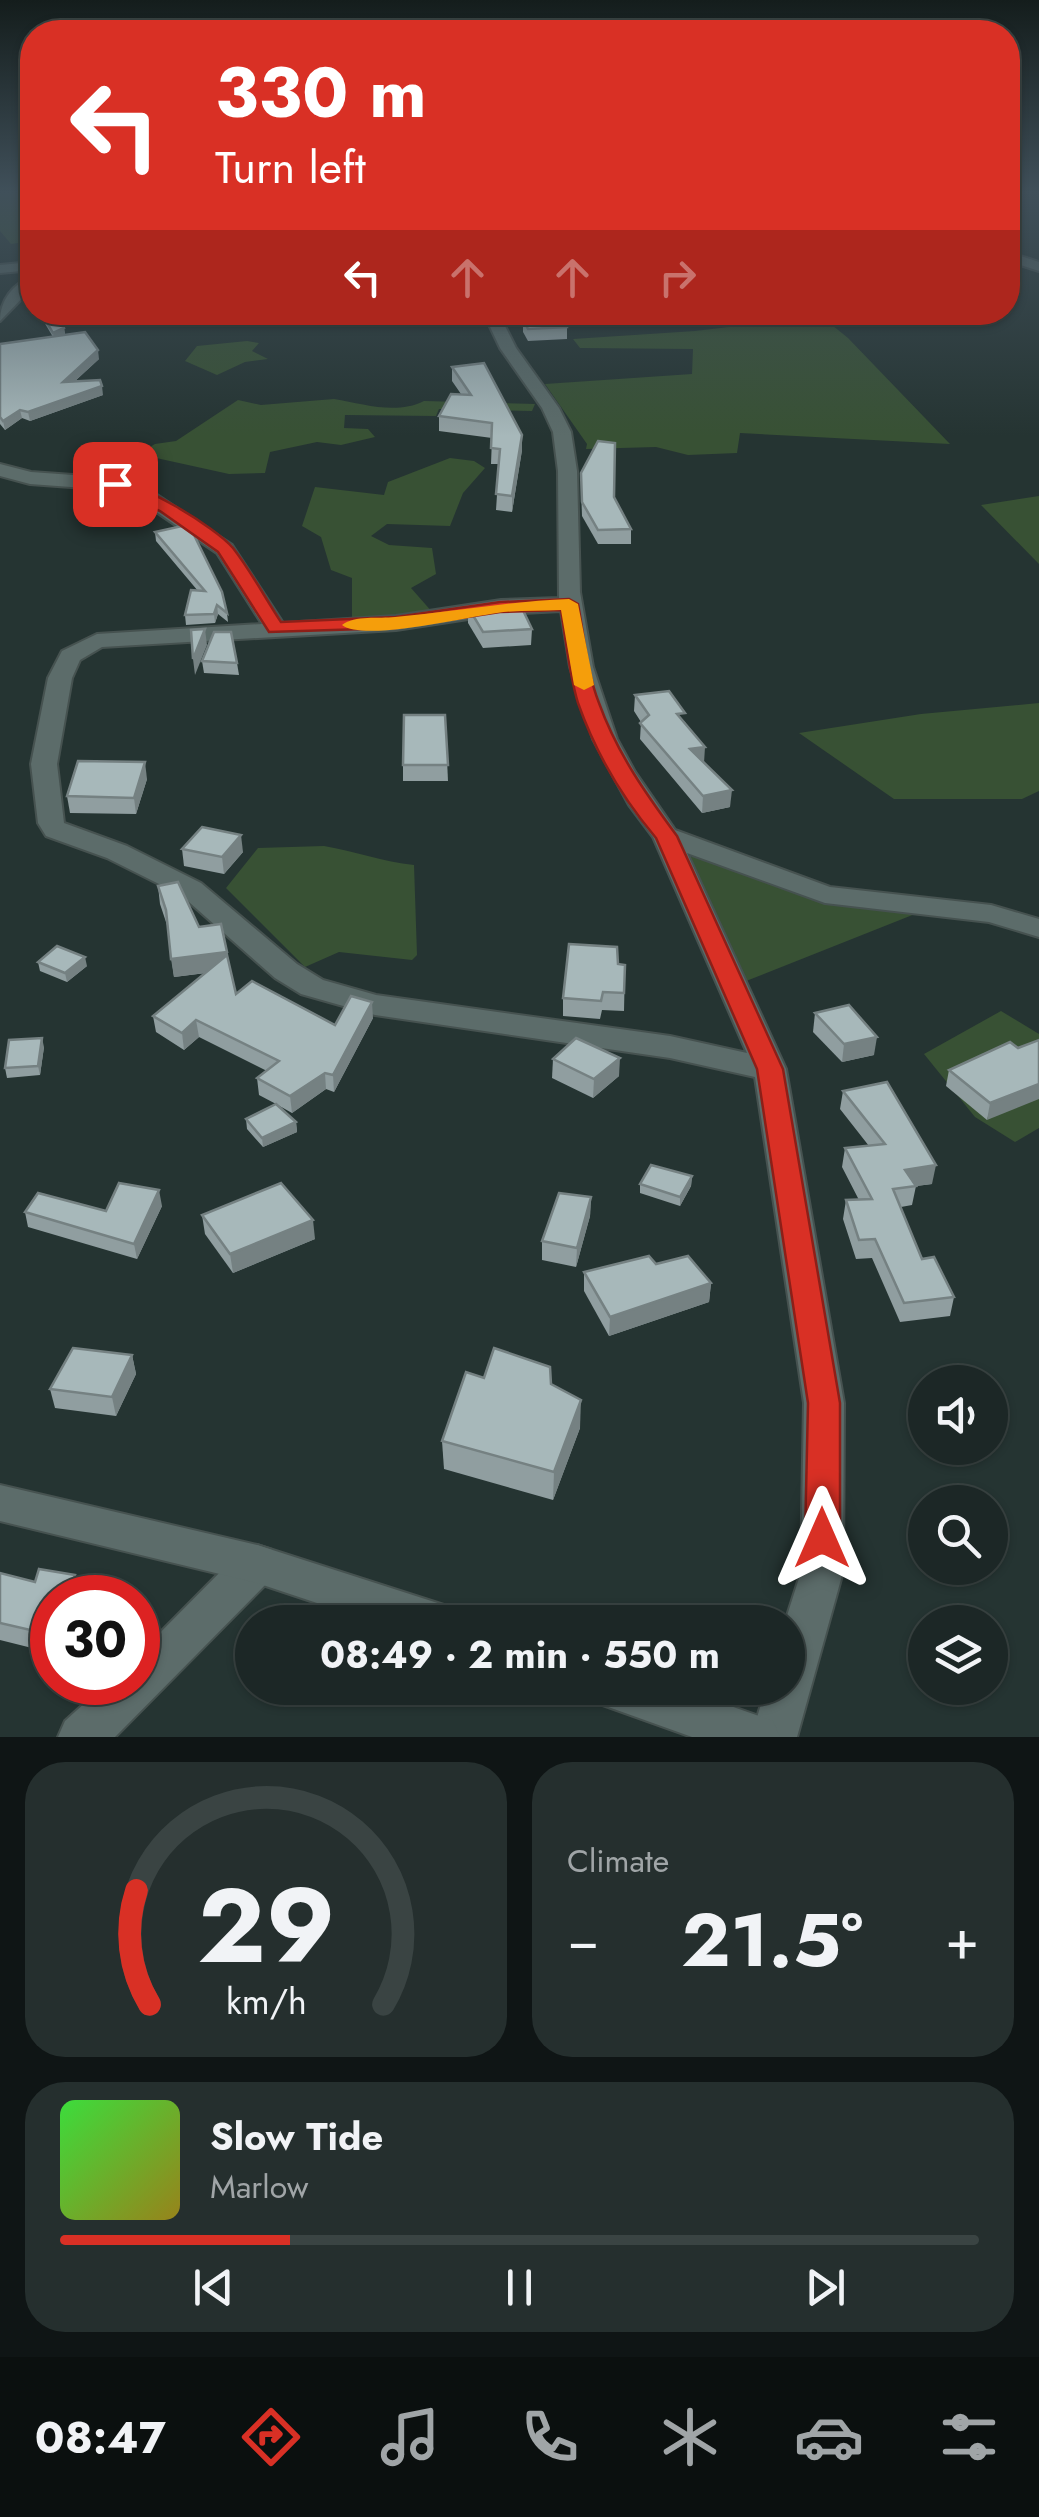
<!DOCTYPE html>
<html lang="en">
<head>
<meta charset="utf-8">
<style>
  body { margin:0; font-family:Jost,sans-serif; background:#252f2e; color:#f1f3f6; height:100vh; display:flex; flex-direction:column; font-size:38px; white-space:nowrap }
  * { box-sizing:border-box; margin:0 }
  p { font-size:32px; color:#a0a5a7 }
  .icon { flex:none; width:55px; height:55px; fill:none; stroke:currentColor; stroke-width:2; stroke-linecap:round; stroke-linejoin:round }
  .map { position:relative; height:1737px; overflow:hidden }
  .panel { display:flex; flex-direction:column; gap:25px; padding:25px; background:#0f1515; flex:1 }
  .panel>* { flex:none }
  .top-card { position:absolute; left:20px; top:20px; width:1000px; height:305px; border-radius:40px; box-shadow:0 2px 8px #0004,0 0 0 2px #3a4443; background:#d93025; color:#fff; overflow:hidden }
  .controls { position:absolute; left:908px; top:1365px; display:grid; gap:20px }
  .controls a { display:grid; place-items:center; width:100px; height:100px; border-radius:50%; background:#1c2726; box-shadow:0 2px 8px #0004,0 0 0 2px #3a4443; font-size:50px }
  .speed { position:absolute; left:30px; top:1575px; display:flex; gap:20px; font-size:50px; font-weight:700; text-align:center }
  .speed>* { display:grid; place-content:center; width:130px; height:130px; border-radius:50%; background:#1c2726; box-shadow:0 2px 8px #0004,0 0 0 2px #3a4443; line-height:1 }
  .speed .limit { border:15px solid #d22; background:#fff; color:#111 }
  .pin { position:absolute; display:grid; place-items:center; width:85px; height:85px; color:#fff; margin:-42px; border-radius:20px; box-shadow:0 5px 15px #0006 }
  .me { position:absolute; width:110px; margin:-55px; rotate:0deg; stroke-linejoin:round; filter:drop-shadow(0 0 8px #0008) }
  .turn { display:flex; align-items:center; gap:35px; height:210px; padding:0 30px; font-size:45px }
  .turn .icon { width:130px; height:130px; stroke-width:2.5 }
  .turn b { display:block; font-size:70px; line-height:85px }
  .lanes { display:flex; align-items:center; height:95px; padding:0 30px; background:#0003; justify-content:center; gap:50px; direction:ltr }
  .lanes .off { opacity:.35 }
  .big { font-size:75px; font-weight:700; line-height:1.1 }
  .panel .widget { flex:1; display:flex; flex-direction:column; justify-content:center; gap:15px; min-width:0; padding:0 35px; border-radius:40px; background:#252f2e }
  .panel .dial { align-items:center; gap:0 }
  .dial svg { height:260px; overflow:visible; fill:none; stroke:#3a4443; stroke-width:7; stroke-linecap:round; text-anchor:middle }
  .dial text { fill:#f1f3f6; stroke:none }
  .song { display:flex; align-items:center; gap:30px }
  .cover { width:120px; height:120px; border-radius:15px; background:linear-gradient(135deg,hsl(120 70% 55%),hsl(50 70% 35%)) }
  .played { height:10px; border-radius:5px; background:linear-gradient(90deg,#d93025 25%,#3a4443 25%) }
  .keys { display:flex; justify-content:space-around; direction:ltr }
  .heat { display:flex; justify-content:space-between; align-items:center; font-size:55px; direction:ltr }
  .panel .tiles { flex:1; display:grid; gap:25px; grid-template-columns:1fr 1fr }
  .widget:last-child { grid-column:span 2 }
  .trip { position:absolute; left:235px; top:1605px; width:570px; height:100px; border-radius:50px; background:#1c2726; box-shadow:0 2px 8px #0004,0 0 0 2px #3a4443; font-weight:700; line-height:100px; text-align:center }
  .tab-bar { display:flex; height:160px; justify-content:space-around; align-items:center; background:#0b100f; color:#a0a5a7 }
  .tab-bar .icon { width:70px; height:70px }
  .tab-bar .current { color:#d93025 }
  .tab-bar b { font-size:45px; color:#f1f3f6 }
  .map>svg:first-child { display:block }
  .green { fill:#385134 }
  .lines { fill:none; stroke-linecap:round; stroke-linejoin:round }
  .minor-casing { stroke:#465250; stroke-width:4 }
  .tertiary-casing { stroke:#465250; stroke-width:4 }
  .minor { fill:#5c6c6a; fill-rule:evenodd }
  .tertiary { fill:#5c6c6a; fill-rule:evenodd }
  .wall { fill:#909ea0 }
  .shaded-wall { fill:#758182 }
  .building { fill:#a7b8ba; stroke:#758182; stroke-width:2.5 }
  .route { fill:#d93025; stroke:#8d1f18; stroke-width:2.5 }
  .slow { fill:#f59e0b }
</style>
</head>
<body>
<div class="map">
<svg width="1039" height="1737" viewBox="0 0 1039 1737">
  <rect width="100%" height="100%" fill="#253432"/>
  <g class="green">
    <polygon points="0,193 32,193 32,241 11,244 0,231"/>
    <polygon points="821,316 848,338 950,444 740,433 737,453 688,455 656,447 586,449 587,444 545,384 692,374 693,349 580,348 573,339 695,331"/>
    <polygon points="247,341 259,343 252,351 268,359 245,362 217,375 185,361 197,346"/>
    <path d="M334,399c30,5 62,16 90,2l111,3 -3,7 -93,-2 -3,7 -91,-1 -1,13 24,1 7,8 -34,8 -24,-3 -47,10 -5,21 -36,1 -91,-20 17,-10 21,-3 62,-41 23,5z"/>
    <polygon points="450,458 474,461 485,468 463,493 450,526 387,524 371,536 389,545 432,548 436,574 411,588 433,613 352,631 352,578 331,570 321,537 302,526 315,487 384,495 388,482"/>
    <polygon points="1039,496 1039,564 981,505"/>
    <polygon points="1039,703 1039,791 1022,799 894,799 799,733 921,714"/>
    <path d="M324,846c31,5 59,16 90,19l3,90 -5,5 -73,-8 -34,15 -79,-79 32,-40z"/>
    <polygon points="683,857 694,857 819,901 920,912 741,983"/>
    <polygon points="1001,1011 1039,1034 1039,1128 1015,1142 975,1117 924,1054"/>
  </g>
  <g class="lines">
    <defs>
      <g id="minor">
        <polygon points="1008,252 1039,262 1039,271 1008,261"/>
        <path d="M32,277v11l-32,33c0,-21 13,-37 32,-44z"/>
        <path d="M483,312h15l18,36 43,60 12,24 6,39 3,121 13,75 24,72 18,33 40,58 155,57 161,18 48,14v18l-50,-15 -164,-19 -138,-50 99,216 58,334 -1,169 -46,165h-46l15,-49h22l-3,-66 16,-50 3,-169 -49,-326 -85,-19 -295,-43 -74,-21 -26,-16 -94,-83 -74,-37 -61,-22 -8,-13 -7,-59 17,-86 14,-27 35,-17 165,-10 -45,-71 -80,-54 -25,-9 -82,-6 -30,-8v-12l31,8 84,6 36,13 81,54 51,78 113,-7 105,-16 58,-2 -1,-127 -5,-39 -11,-24 -42,-60zM561,611l9,56 23,72 36,66 24,32 94,216 -77,-17 -294,-41 -53,-15 -26,-16 -96,-81 -74,-37 -63,-23 -7,-59 15,-86 8,-18 22,-13 294,-17 105,-16z"/>
        <polygon points="257,1545 272,1550 278,1564 272,1578 115,1737 58,1737 65,1721 108,1682 138,1682 138,1655 242,1550"/>
      </g>
      <g id="tertiary">
        <polygon points="32,262 32,270 0,273 0,265"/>
        <polygon points="0,1485 257,1545 450,1607 456,1622 374,1622 257,1583 0,1521"/>
        <polygon points="593,1688 679,1688 773,1721 780,1737 692,1737 600,1704"/>
      </g>
    </defs>
    <use href="#minor" class="minor-casing"/>
    <use href="#tertiary" class="tertiary-casing"/>
    <use href="#minor" class="minor"/>
    <use href="#tertiary" class="tertiary"/>
  </g>
  <g class="wall">
    <polygon points="38,312 58,312 64,328 65,334 62,336 99,359 74,382 103,395 30,421 22,418 5,430 0,424 0,344 53,337"/>
    <polygon points="523,312 567,327 567,339 528,341 523,332"/>
    <polygon points="452,367 522,435 522,450 512,512 496,510 499,464 491,464 492,438 439,431 439,416 461,394 452,381"/>
    <polygon points="581,487 614,497 631,529 631,544 598,544 582,516"/>
    <polygon points="155,532 227,613 228,622 218,614 215,623 186,625 185,615 198,591 156,541"/>
    <polygon points="468,607 532,629 531,645 483,648 468,623"/>
    <polygon points="202,661 237,663 239,675 204,673"/>
    <polygon points="635,695 685,722 704,763 730,807 702,813 640,739 641,722 634,711"/>
    <polygon points="445,715 448,781 403,781 403,765"/>
    <polygon points="147,779 136,814 70,813 67,796"/>
    <polygon points="182,849 243,852 224,874 184,866"/>
    <polygon points="158,886 199,927 221,924 236,994 335,1025 373,1018 334,1092 326,1089 292,1113 276,1104 296,1122 297,1132 263,1147 247,1129 246,1119 276,1104 259,1095 257,1078 267,1071 199,1037 184,1050 156,1032 153,1016 206,973 174,977 167,925 160,904"/>
    <polygon points="38,962 87,966 67,982 40,971"/>
    <polygon points="618,964 625,965 624,1011 602,1010 600,1019 563,1016 563,998"/>
    <polygon points="815,1013 874,1055 842,1062 813,1032"/>
    <polygon points="1010,1042 987,1120 946,1086 949,1070"/>
    <polygon points="44,1047 40,1075 7,1078 5,1068"/>
    <polygon points="553,1059 619,1076 593,1098 552,1078"/>
    <polygon points="843,1091 932,1184 916,1186 912,1205 901,1207 922,1259 954,1297 950,1316 900,1322 872,1258 856,1259 843,1219 846,1200 859,1200 842,1167 845,1148 869,1146 840,1109"/>
    <polygon points="692,1176 691,1186 680,1206 640,1193 640,1184"/>
    <polygon points="591,1197 590,1216 576,1267 542,1260 542,1241"/>
    <polygon points="162,1206 137,1259 28,1227 25,1212 106,1211"/>
    <polygon points="202,1215 315,1239 233,1273 205,1234"/>
    <polygon points="656,1264 711,1283 709,1302 609,1336 584,1291 584,1272"/>
    <polygon points="132,1355 136,1374 116,1416 55,1408 50,1389"/>
    <polygon points="484,1378 551,1384 580,1428 553,1500 444,1469 442,1441"/>
    <polygon points="0,1573 35,1582 75,1575 80,1594 52,1598 52,1653 0,1640"/>
  </g>
  <g class="shaded-wall">
    <polygon points="431,312 480,312 480,314 431,318"/>
    <polygon points="64,328 65,334 54,340 53,333"/>
    <polygon points="98,350 99,359 64,391 63,382"/>
    <polygon points="102,386 103,395 30,421 28,412"/>
    <polygon points="20,410 22,418 5,430 3,421"/>
    <polygon points="522,435 522,450 512,512 512,496"/>
    <polygon points="217,605 218,614 215,623 214,614"/>
    <polygon points="205,629 207,645 195,675 193,659"/>
    <polygon points="705,747 704,763 690,749"/>
    <polygon points="145,762 147,779 136,814 134,798"/>
    <polygon points="732,790 730,807 702,813 703,796"/>
    <polygon points="241,835 243,852 224,874 222,857"/>
    <polygon points="227,952 229,970 174,977 171,959"/>
    <polygon points="85,957 87,966 67,982 65,973"/>
    <polygon points="372,1002 373,1018 334,1092 333,1075"/>
    <polygon points="196,1020 199,1037 184,1050 182,1033"/>
    <polygon points="877,1037 874,1055 842,1062 844,1044"/>
    <polygon points="42,1038 44,1047 40,1075 38,1066"/>
    <polygon points="620,1058 619,1076 593,1098 594,1079"/>
    <polygon points="325,1073 326,1089 292,1113 290,1096"/>
    <polygon points="1039,1084 1039,1099 987,1120 990,1103"/>
    <polygon points="296,1122 297,1132 263,1147 262,1138"/>
    <polygon points="936,1165 932,1184 901,1188 905,1170"/>
    <polygon points="692,1176 691,1186 680,1206 680,1197"/>
    <polygon points="159,1190 162,1206 137,1259 134,1244"/>
    <polygon points="591,1197 590,1216 576,1267 577,1248"/>
    <polygon points="313,1220 315,1239 233,1273 230,1254"/>
    <polygon points="711,1283 709,1302 609,1336 610,1317"/>
    <polygon points="132,1355 136,1374 116,1416 112,1397"/>
    <polygon points="581,1400 580,1428 553,1500 554,1472"/>
    <polygon points="75,1575 80,1594 78,1598 66,1598"/>
  </g>
  <g class="building">
    <polygon points="41,312 58,312 64,328 53,333"/>
    <polygon points="523,312 565,312 567,327 528,329 523,319"/>
    <polygon points="85,332 98,350 63,382 100,380 102,386 28,412 20,410 3,421 0,417 0,344"/>
    <polygon points="484,363 522,435 512,496 496,494 500,449 491,448 492,423 439,416 451,394 471,395 452,367"/>
    <polygon points="598,441 615,443 614,497 631,529 598,530 582,502 581,473"/>
    <polygon points="182,526 194,535 222,592 227,613 217,605 214,614 185,615 191,590 205,591 155,532"/>
    <polygon points="501,602 519,602 532,629 483,632 468,607"/>
    <polygon points="205,629 193,659 191,630"/>
    <polygon points="214,632 231,632 237,663 202,661"/>
    <polygon points="669,691 685,713 677,714 705,747 690,749 732,790 703,796 640,723 649,715 635,695"/>
    <polygon points="404,715 445,715 448,765 403,765"/>
    <polygon points="78,761 145,762 134,798 67,796"/>
    <polygon points="202,827 241,835 222,857 182,849"/>
    <polygon points="178,882 199,927 221,924 227,952 171,959 166,910 158,886"/>
    <polygon points="569,944 617,947 618,964 625,965 624,993 603,992 601,1001 563,998"/>
    <polygon points="57,946 85,957 65,973 38,962"/>
    <polygon points="227,955 236,994 252,981 335,1025 351,996 372,1002 333,1075 325,1073 290,1096 257,1078 279,1061 196,1020 182,1033 153,1016"/>
    <polygon points="849,1005 877,1037 844,1044 815,1013"/>
    <polygon points="42,1038 38,1066 5,1068 9,1040"/>
    <polygon points="576,1038 620,1058 594,1079 553,1059"/>
    <polygon points="1039,1040 1039,1084 990,1103 949,1070 1010,1042 1018,1048"/>
    <polygon points="887,1082 936,1165 905,1170 916,1186 893,1189 922,1259 934,1257 954,1297 904,1303 875,1239 859,1240 846,1200 872,1199 845,1148 885,1144 843,1091"/>
    <polygon points="276,1104 296,1122 262,1138 246,1119"/>
    <polygon points="651,1165 692,1176 680,1197 640,1184"/>
    <polygon points="119,1183 159,1190 134,1244 25,1212 38,1193 106,1211"/>
    <polygon points="281,1183 313,1220 230,1254 202,1215"/>
    <polygon points="559,1193 591,1197 577,1248 542,1241"/>
    <polygon points="649,1256 656,1264 688,1256 711,1283 610,1317 584,1272"/>
    <polygon points="73,1348 132,1355 112,1397 50,1389"/>
    <polygon points="494,1348 550,1367 551,1384 581,1400 554,1472 442,1441 466,1372 484,1378"/>
    <polygon points="39,1569 75,1575 66,1598 52,1598 52,1635 0,1623 0,1573 35,1582"/>
  </g>
  <linearGradient id="sky" x2="0" y2="1"><stop stop-color="#141d1c"/><stop offset="0.44" stop-color="#40505a"/><stop offset="1" stop-color="#40505a" stop-opacity="0"/></linearGradient>
  <rect width="1039" height="436" fill="url(#sky)"/>
  <path class="route" d="M109,480c26,-2 108,48 124,68 18,23 32,50 48,74l115,-5 104,-15 69,-3 9,5c6,32 9,69 21,99 18,50 47,91 78,133l106,233 57,334v135l-5,12 -13,4 -12,-4 -5,-12 3,-135 -51,-334 -101,-231c-33,-39 -61,-87 -78,-135 -9,-29 -12,-63 -17,-93l-61,2 -104,16 -127,4 -51,-80 -58,-41 -51,-24z"/>
  <path class="slow" d="M569,599l9,5 16,81 -10,5 -10,-5 -13,-75c-21,1 -43,0 -64,3 -31,4 -133,29 -155,12 13,-10 37,-6 53,-8 59,-5 115,-16 174,-18z"/>
</svg>
<div class="controls">
<a><svg class="icon" aria-label="sound" viewBox="0 0 24 24"><path d="M4 9h4l5-4v14l-5-4H4zM17 9q2 3 0 6"/></svg></a>
<a><svg class="icon" aria-label="search" viewBox="0 0 24 24"><circle cx="10" cy="10" r="6"/><path d="M15 15l6 6"/></svg></a>
<a><svg class="icon" aria-label="layers" viewBox="0 0 24 24"><path d="M12 4l9 5-9 5-9-5zM3 14l9 5 9-5"/></svg></a>
</div>
<div class="speed"><div class="limit">30</div></div>
<div class="pin" style="left:115px;top:484px;background:#d93025"><svg class="icon" aria-label="arrive" viewBox="0 0 24 24"><path d="M6 21V4h12l-3 4 3 4H6"/></svg></div>
<svg class="me" style="left:822px;top:1538px" viewBox="-20 -20 40 40"><path d="M0-17L14 15 0 8-14 15z" fill="#d93025" stroke="#fff" stroke-width="4"/></svg>
<div class="trip">08:49 · 2 min · 550 m</div>
<div class="top-card">
<div class="turn"><svg class="icon" aria-label="left" viewBox="0 0 24 24"><path d="M17 20v-9H6M10 6l-5 5 5 5"/></svg><div><b>330 m</b>Turn left</div></div>
<div class="lanes"><svg class="icon" aria-label="left" viewBox="0 0 24 24"><path d="M17 20v-9H6M10 6l-5 5 5 5"/></svg><svg class="icon off" aria-label="ahead" viewBox="0 0 24 24"><path d="M12 20V5M6 11l6-6 6 6"/></svg><svg class="icon off" aria-label="ahead" viewBox="0 0 24 24"><path d="M12 20V5M6 11l6-6 6 6"/></svg><svg class="icon off" aria-label="right" viewBox="0 0 24 24"><path d="M7 20v-9h11M14 6l5 5-5 5"/></svg></div>
</div>
</div>
<section class="panel">
<div class="tiles">
<div class="widget dial"><svg viewBox="0 0 100 80">
<path d="M14 69A42 42 0 1 1 86 69"/>
<path d="M14 69A42 42 0 0 1 10 34" stroke="#d93025"/>
<text x="50" y="56" font-size="32" font-weight="700">29</text>
<text x="50" y="72" font-size="11">km/h</text>
</svg></div>
<div class="widget"><p>Climate</p>
<div class="heat"><a>−</a><b class="big">21.5°</b><a>+</a></div>
</div>
<div class="widget">
<div class="song"><i class="cover"></i><div><b>Slow Tide</b><p>Marlow</p></div></div>
<div class="played"></div>
<div class="keys"><svg class="icon" aria-label="previous" viewBox="0 0 24 24"><path d="M18 5L8 12l10 7zM5 5v14"/></svg><svg class="icon" aria-label="pause" viewBox="0 0 24 24"><path d="M8 5v14M16 5v14"/></svg><svg class="icon" aria-label="next" viewBox="0 0 24 24"><path d="M6 5l10 7-10 7zM19 5v14"/></svg></div>
</div>
</div>
</section>
<nav class="tab-bar">
<b>08:47</b>
<svg class="icon current" aria-label="directions" viewBox="0 0 24 24"><path d="M12 3l9 9-9 9-9-9zM9 14v-3h6M13 9l2 2-2 2"/></svg>
<svg class="icon" aria-label="music" viewBox="0 0 24 24"><path d="M9 18V5l10-2v13"/><circle cx="6" cy="18" r="3"/><circle cx="16" cy="16" r="3"/></svg>
<svg class="icon" aria-label="phone" viewBox="0 0 24 24"><path d="M5 4h4l2 5-3 2q2 4 5 5l2-3 5 2v4C11 20 4 13 5 4z"/></svg>
<svg class="icon" aria-label="climate" viewBox="0 0 24 24"><path d="M12 3v18M4 7l16 10M4 17L20 7"/></svg>
<svg class="icon" aria-label="car" viewBox="0 0 24 24"><path d="M5 17H2v-5l4-1 3-4h7l3 4 3 1v5h-3M9 17h6M6 11h13"/><circle cx="7" cy="17" r="2"/><circle cx="17" cy="17" r="2"/></svg>
<svg class="icon" aria-label="filters" viewBox="0 0 24 24"><path d="M4 7h16M4 17h16"/><circle cx="9" cy="7" r="2"/><circle cx="15" cy="17" r="2"/></svg>
</nav>
</body>
</html>
